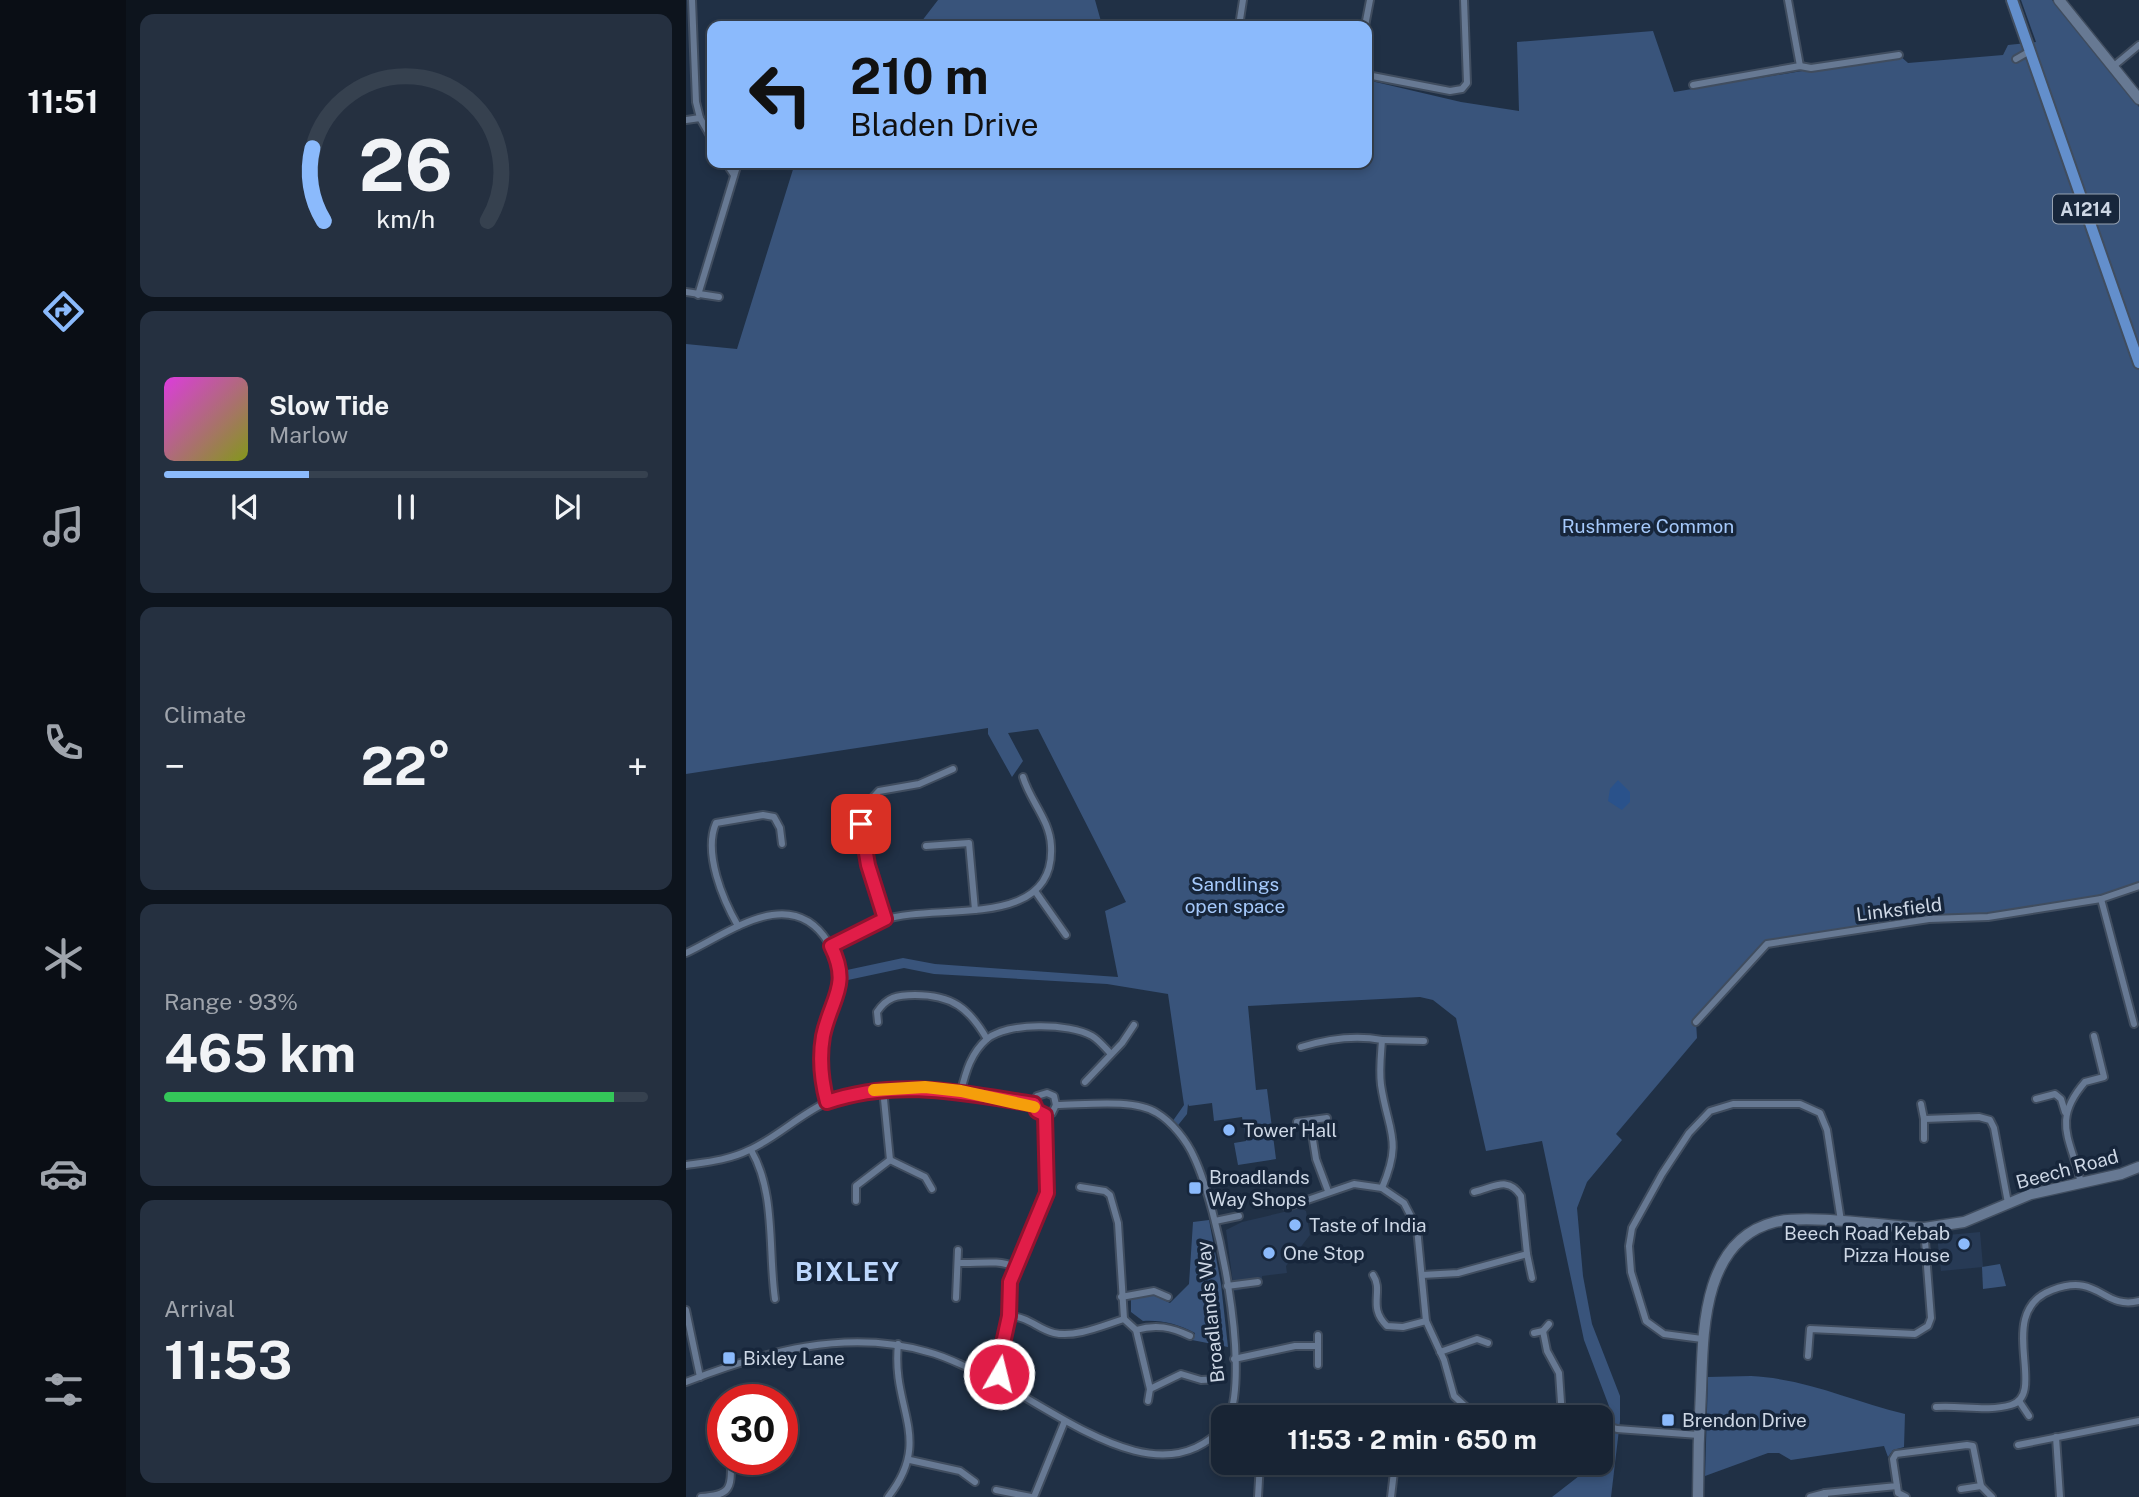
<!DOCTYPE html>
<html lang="en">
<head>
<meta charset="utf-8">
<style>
  body { margin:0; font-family:"Public Sans",sans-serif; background:#253040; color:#f1f3f6; height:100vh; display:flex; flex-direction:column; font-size:26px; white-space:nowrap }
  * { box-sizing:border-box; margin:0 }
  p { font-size:23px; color:#9fa4ac }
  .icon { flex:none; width:38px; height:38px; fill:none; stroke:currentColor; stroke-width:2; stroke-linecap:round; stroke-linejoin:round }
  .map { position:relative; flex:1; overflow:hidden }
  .details { display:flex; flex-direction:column; gap:14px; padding:14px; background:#0d141d; width:560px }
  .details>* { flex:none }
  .hud { position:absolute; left:21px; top:21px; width:665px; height:147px; border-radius:14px; box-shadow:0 4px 10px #0003,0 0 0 2px #36414f; background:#8bbafc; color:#111; overflow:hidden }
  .speed { position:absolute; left:21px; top:1384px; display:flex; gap:14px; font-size:35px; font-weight:700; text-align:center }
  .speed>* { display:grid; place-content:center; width:91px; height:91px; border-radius:50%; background:#182434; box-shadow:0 4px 10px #0003,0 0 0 2px #36414f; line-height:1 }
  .speed .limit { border:10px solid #d22; background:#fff; color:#111 }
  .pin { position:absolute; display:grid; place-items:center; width:60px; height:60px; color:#fff; margin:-30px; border-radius:14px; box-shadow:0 4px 10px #0006 }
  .me { position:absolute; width:77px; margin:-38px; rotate:8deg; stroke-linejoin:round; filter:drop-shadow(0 0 5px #0008) }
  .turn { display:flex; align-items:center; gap:24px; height:147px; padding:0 28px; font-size:32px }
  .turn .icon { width:91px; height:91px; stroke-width:2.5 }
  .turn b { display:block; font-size:49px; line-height:60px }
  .big { font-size:52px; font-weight:700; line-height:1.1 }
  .details .card { flex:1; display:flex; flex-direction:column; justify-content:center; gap:10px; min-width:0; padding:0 24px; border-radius:14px; background:#253040 }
  .details .dial { align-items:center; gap:0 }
  .dial svg { height:182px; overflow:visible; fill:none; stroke:#36414f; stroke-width:7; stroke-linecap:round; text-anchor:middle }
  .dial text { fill:#f1f3f6; stroke:none }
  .song { display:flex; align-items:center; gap:21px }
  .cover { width:84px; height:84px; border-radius:10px; background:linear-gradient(135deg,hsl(300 70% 55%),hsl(70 70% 35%)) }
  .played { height:7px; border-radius:4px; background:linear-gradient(90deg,#8bbafc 30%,#36414f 30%) }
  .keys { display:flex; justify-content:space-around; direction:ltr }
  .heat { display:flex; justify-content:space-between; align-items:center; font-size:38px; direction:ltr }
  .charge { height:10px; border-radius:5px; background:linear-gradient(90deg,#34c759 93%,#36414f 0) }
  .trip { position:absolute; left:525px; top:1405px; width:402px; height:70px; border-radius:14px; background:#182434; box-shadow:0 4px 10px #0003,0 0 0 2px #36414f; font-weight:700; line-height:70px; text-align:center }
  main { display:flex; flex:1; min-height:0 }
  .tab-bar { display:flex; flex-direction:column; width:126px; justify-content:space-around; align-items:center; background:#0a0e15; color:#9fa4ac }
  .tab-bar .icon { width:49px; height:49px }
  .tab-bar .on { color:#8bbafc }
  .tab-bar b { font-size:32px; color:#f1f3f6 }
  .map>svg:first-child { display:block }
  .built { fill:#273a55 }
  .green { fill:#39547b }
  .water { fill:#2a528b }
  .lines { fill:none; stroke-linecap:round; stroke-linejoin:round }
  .street-casing { stroke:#404d5f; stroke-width:10 }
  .secondary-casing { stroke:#404d5f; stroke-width:13 }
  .primary-casing { stroke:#404d5f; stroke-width:14 }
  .street { stroke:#677993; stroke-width:6 }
  .secondary { stroke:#677993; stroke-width:10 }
  .primary { stroke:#638fcc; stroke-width:10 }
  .route-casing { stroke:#92132f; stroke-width:18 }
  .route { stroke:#e11d48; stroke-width:12 }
  .slow { stroke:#f59e0b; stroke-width:12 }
  .poi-dot { fill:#8bbafc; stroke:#17263b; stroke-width:2.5 }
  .labels { text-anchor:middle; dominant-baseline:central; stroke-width:7; stroke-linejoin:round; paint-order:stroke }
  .shield { fill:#17263b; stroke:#96a2b2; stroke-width:2 }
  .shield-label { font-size:18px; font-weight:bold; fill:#cdd7e5 }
  .park-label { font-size:19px; fill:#a5c9fb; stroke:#17263b }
  .street-label { font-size:19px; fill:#cdd7e5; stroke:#17263b }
  .poi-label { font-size:19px; fill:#cdd7e5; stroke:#17263b; text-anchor:start }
  .district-label { font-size:26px; font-weight:bold; letter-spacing:2px; fill:#bcd7fd; stroke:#17263b }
</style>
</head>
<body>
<main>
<nav class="tab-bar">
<b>11:51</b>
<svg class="icon on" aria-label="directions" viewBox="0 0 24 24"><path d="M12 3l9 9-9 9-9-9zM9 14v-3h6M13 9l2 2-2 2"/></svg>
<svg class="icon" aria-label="music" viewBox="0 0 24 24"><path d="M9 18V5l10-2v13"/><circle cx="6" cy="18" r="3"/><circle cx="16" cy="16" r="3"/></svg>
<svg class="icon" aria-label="phone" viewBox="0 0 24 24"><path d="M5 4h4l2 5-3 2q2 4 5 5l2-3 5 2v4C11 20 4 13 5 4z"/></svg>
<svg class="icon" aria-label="climate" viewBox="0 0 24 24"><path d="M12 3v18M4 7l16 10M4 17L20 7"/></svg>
<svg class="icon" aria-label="car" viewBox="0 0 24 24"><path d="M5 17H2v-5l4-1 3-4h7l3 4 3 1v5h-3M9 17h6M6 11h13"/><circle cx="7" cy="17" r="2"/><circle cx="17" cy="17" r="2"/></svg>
<svg class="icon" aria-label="filters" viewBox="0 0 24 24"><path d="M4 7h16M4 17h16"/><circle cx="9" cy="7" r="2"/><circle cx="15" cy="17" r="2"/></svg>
</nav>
<section class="details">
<div class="card dial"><svg viewBox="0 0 100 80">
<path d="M14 69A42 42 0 1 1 86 69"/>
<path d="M14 69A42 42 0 0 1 9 37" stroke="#8bbafc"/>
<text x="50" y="56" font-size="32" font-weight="700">26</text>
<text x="50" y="72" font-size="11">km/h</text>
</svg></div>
<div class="card">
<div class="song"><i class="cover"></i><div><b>Slow Tide</b><p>Marlow</p></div></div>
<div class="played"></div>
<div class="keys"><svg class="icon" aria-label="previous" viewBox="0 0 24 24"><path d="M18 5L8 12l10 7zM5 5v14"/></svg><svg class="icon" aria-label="pause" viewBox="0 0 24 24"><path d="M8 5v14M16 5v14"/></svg><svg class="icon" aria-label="next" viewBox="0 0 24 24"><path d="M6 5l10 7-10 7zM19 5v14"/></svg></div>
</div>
<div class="card"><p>Climate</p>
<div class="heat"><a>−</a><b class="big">22°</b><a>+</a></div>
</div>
<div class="card"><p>Range · 93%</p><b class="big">465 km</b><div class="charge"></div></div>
<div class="card"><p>Arrival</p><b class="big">11:53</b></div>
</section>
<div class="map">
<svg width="1453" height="1497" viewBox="0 0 1453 1497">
  <rect width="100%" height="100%" fill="#203045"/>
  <g class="built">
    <polygon points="615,1208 620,1211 624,1235 600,1266 601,1273 576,1276 576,1286 548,1291 540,1230 556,1222"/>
    <polygon points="1294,1232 1297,1267 1255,1271 1251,1236"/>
  </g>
  <g class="green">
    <polygon points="252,0 409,0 416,25 421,26 232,26"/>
    <polygon points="1335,0 1366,0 1425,68 1453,107 1453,886 1415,899 1302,917 1243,919 1081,944 1010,1022 1011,1038 930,1134 936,1140 901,1182 891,1208 897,1276 906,1324 934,1396 934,1421 925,1497 866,1497 893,1476 889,1469 893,1463 923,1468 926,1414 898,1340 856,1141 800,1151 770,1018 747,1000 734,997 562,1006 570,1090 581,1089 590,1159 552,1165 548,1143 560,1141 556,1117 528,1121 526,1103 503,1106 502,1104 501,1114 489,1129 484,1125 498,1105 482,994 421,984 248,974 218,968 162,980 161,970 217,958 249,964 432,977 419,911 440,902 352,729 322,733 337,761 326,777 302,734 302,728 0,774 0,344 51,349 109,163 681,163 681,80 775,102 833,111 831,42 967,31 988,92 1213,55 1222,63 1317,55 1322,45 1350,42"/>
    <path d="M523,1220l12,64 7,63 -36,-7 3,-7c-18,-9 -32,-13 -52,-12l-12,-9v-13l22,-4 17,8 19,-19 4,-62z"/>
    <polygon points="1314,1264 1320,1286 1297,1289 1296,1267"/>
    <path d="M1065,1376c57,3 100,25 154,38l-1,33 -11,3 -5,7 -4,-11 -93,14 -12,-7h-11l-63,23 3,-99z"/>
  </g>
  <polygon class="water" points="932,780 944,792 944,802 936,810 922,801 924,789"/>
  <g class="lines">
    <defs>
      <g id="street">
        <polyline points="6,0 10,102 14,118 26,139"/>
        <polyline points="1102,0 1114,66"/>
        <polyline points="459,26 460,24"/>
        <polyline points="553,26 557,0"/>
        <polyline points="679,26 684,0"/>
        <polyline points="1330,59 1344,51"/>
        <polyline points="1429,65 1453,45"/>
        <polyline points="681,75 764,91 776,89 781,83 778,0"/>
        <polyline points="1007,85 1114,66 1125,68 1213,55"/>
        <polyline points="0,120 14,118"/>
        <polyline points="40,163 48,175"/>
        <polyline points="0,292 33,297"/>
        <polyline points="12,295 52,163"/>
        <polyline points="240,846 283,843 289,910"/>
        <polyline points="349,891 380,935"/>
        <polyline points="1415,899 1448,1024"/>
        <polyline points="199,919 176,840 179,806 193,791 233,784 267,769"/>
        <path d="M52,926c-15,-26 -35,-73 -22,-103l47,-8 11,2 6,11 2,16"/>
        <path d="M145,946c17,-9 35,-20 53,-26 50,-18 172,12 167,-74 -1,-26 -21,-45 -28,-69"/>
        <path d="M0,953c43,-20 105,-70 142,-11 7,11 14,26 13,40 -2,17 -13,34 -17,51 -6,23 -3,46 3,69"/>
        <path d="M192,1022l-1,-10c10,-15 20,-17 38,-17 37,0 54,13 72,44"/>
        <polyline points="1010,1022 1081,944 1243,919 1302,917 1415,899 1453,886"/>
        <polyline points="696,1040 738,1041"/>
        <path d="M615,1047c26,-8 55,-12 81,-7 -1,15 -3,30 -1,45 7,47 22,54 1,103"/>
        <polyline points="399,1082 436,1043 448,1025"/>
        <polyline points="197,1089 204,1160"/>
        <path d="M275,1091c5,-20 10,-38 26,-52 20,-17 83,-16 105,-3 7,4 13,12 19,18"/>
        <polyline points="1350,1099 1369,1094 1375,1099 1379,1112"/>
        <polyline points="348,1104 351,1096 361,1093 368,1096 370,1105"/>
        <polyline points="348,1104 351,1111 359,1115 366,1113 370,1105"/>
        <polyline points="1235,1104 1238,1119 1293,1117 1304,1120 1308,1128 1322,1203"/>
        <path d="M370,1105c27,0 78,-7 101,8 15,9 30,28 37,44 24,51 56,209 35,261"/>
        <polyline points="1238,1119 1238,1139"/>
        <polyline points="624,1121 630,1159 642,1191"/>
        <polyline points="611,1122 641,1118"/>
        <path d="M65,1150c25,43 17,100 24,149"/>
        <polyline points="204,1160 239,1177 246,1189"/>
        <path d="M0,1165c21,-3 43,-5 63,-15 27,-12 50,-35 78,-48 64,-31 141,-8 207,2"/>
        <path d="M1395,1183c-10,-44 -30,-62 4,-101l19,-5 -10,-41"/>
        <polyline points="170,1201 170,1186 204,1160"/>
        <polyline points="601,1207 668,1184 696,1188 718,1203 731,1228 740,1321 758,1360 768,1396 781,1408 810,1418"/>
        <polyline points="529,1221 553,1216"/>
        <polyline points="841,1254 846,1278"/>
        <path d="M272,1263c20,1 39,-4 57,4"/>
        <path d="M687,1275c11,16 -6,32 14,51l16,1 23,-6"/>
        <path d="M736,1275l36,-2 69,-19 -6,-58c-13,-21 -28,-8 -47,-4"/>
        <polyline points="541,1286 572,1282"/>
        <polyline points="435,1297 468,1291 482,1297"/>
        <polyline points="270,1298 272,1250"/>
        <polyline points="0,1310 14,1377"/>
        <path d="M323,1316c21,1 28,13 45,17 22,5 50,-8 70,-14l-6,-96 -8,-28 -5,-4 -25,-4"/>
        <polyline points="438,1319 450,1330 464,1389 462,1401"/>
        <path d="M450,1330c20,-6 35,-3 54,6"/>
        <polyline points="857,1331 861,1351 873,1373 876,1417"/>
        <polyline points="848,1333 857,1331 863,1324"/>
        <polyline points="632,1335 632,1365"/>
        <polyline points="1016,1339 978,1334 960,1321 945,1272 943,1246 946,1228 976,1174 1003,1133 1024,1111 1047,1104 1114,1104 1134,1113 1141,1130 1155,1221"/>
        <polyline points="754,1352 791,1339 802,1343"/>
        <polyline points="1122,1356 1124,1329 1229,1334 1242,1326 1245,1318 1238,1228"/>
        <polyline points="548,1359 609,1346 632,1346"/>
        <polyline points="307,1368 316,1348 323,1316 324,1282 361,1193 363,1161 359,1115"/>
        <polyline points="292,1372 291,1382 297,1388 306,1389 313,1383"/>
        <polyline points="292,1372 298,1367 307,1368 313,1374 313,1383"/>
        <path d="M0,1382c77,-30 160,-54 242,-30 17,4 33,13 50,20"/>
        <path d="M313,1383c64,32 162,114 224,44"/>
        <polyline points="464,1389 495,1374 515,1380 536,1379"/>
        <polyline points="1333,1401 1343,1416"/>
        <path d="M1250,1407c24,-2 52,5 75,-2 38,-11 -18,-93 41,-115 48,-18 50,20 87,11"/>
        <polyline points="657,1418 662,1414"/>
        <polyline points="915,1424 931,1429 1013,1435"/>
        <polyline points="1370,1437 1374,1497"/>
        <polyline points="1332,1445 1453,1421"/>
        <polyline points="224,1460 274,1471 289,1482"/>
        <polyline points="785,1467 790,1463"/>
        <polyline points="1211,1486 1212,1493 1220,1497"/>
        <polyline points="1275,1489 1295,1486"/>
        <polyline points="310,1490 345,1497"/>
        <path d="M15,1497c31,-2 30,-9 30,-37"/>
        <path d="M202,1497c46,-58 3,-88 10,-153"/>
        <polyline points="348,1497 378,1423"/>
        <polyline points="572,1497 574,1463"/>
        <polyline points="705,1497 709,1463"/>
        <polyline points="1124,1497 1139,1493"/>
        <polyline points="1139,1497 1139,1493 1211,1486 1207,1459 1210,1454 1281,1445 1287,1446 1295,1486 1306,1497"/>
      </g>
      <g id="secondary">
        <polyline points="1373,0 1453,99"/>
        <path d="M1012,1497c0,-36 1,-71 3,-107 2,-58 1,-150 74,-168 33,-8 112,4 149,6l40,-6 67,-28 90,-20 18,-7"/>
      </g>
      <polyline id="primary" points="1326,0 1453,363"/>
    </defs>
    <use href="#street" class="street-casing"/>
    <use href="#secondary" class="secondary-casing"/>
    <use href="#primary" class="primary-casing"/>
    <use href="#street" class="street"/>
    <use href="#secondary" class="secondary"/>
    <use href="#primary" class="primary"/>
  </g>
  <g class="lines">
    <defs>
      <path id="route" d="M175,824l7,41 17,54 -54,27c20,40 0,52 -8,90 -4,23 -2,43 4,66 70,-24 136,-9 207,2l3,7 8,4 2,78 -37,89 -1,34 -7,32 -9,20 6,6"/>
    </defs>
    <use href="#route" class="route-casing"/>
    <use href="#route" class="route"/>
    <polyline class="slow" points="188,1090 239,1087 275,1091 348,1107"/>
  </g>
  <g class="poi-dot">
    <circle cx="543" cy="1130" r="7"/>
    <rect x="502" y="1181" width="14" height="14" rx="3.5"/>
    <circle cx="609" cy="1225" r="7"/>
    <circle cx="1278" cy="1244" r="7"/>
    <circle cx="583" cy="1253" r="7"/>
    <rect x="36" y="1351" width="14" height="14" rx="3.5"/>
    <rect x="975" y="1413" width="14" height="14" rx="3.5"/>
  </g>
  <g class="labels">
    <rect class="shield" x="1367" y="194.5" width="66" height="29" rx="5"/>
    <g class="shield-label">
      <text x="1400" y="209">A1214</text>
    </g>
    <g class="park-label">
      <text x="962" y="526">Rushmere Common</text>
      <text x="549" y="884">Sandlings<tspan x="549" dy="22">open space</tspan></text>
    </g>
    <g class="street-label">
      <text transform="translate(1213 909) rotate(-7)">Linksfield</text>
      <text transform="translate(1381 1169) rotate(-15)">Beech Road</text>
      <text transform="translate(524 1312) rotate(-96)">Broadlands Way</text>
    </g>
    <g class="poi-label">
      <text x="557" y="1130">Tower Hall</text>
      <text x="523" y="1177">Broadlands<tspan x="523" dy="22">Way Shops</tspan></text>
      <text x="623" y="1225">Taste of India</text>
      <text x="1264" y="1233" text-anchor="end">Beech Road Kebab<tspan x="1264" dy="22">Pizza House</tspan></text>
      <text x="597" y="1253">One Stop</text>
      <text x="57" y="1358">Bixley Lane</text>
      <text x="996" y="1420">Brendon Drive</text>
    </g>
    <g class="district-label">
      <text x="162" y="1271">BIXLEY</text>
    </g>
  </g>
</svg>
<div class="speed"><div class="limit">30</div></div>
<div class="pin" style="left:175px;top:824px;background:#d93025"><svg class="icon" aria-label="arrive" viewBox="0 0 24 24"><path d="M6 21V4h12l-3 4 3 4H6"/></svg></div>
<svg class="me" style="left:313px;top:1374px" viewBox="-20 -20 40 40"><circle r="17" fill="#e11d48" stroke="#fff" stroke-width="3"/><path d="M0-11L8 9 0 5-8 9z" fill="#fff"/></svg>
<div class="trip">11:53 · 2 min · 650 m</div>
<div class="hud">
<div class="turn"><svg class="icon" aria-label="left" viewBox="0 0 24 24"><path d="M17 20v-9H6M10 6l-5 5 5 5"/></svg><div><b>210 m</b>Bladen Drive</div></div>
</div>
</div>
</main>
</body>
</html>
